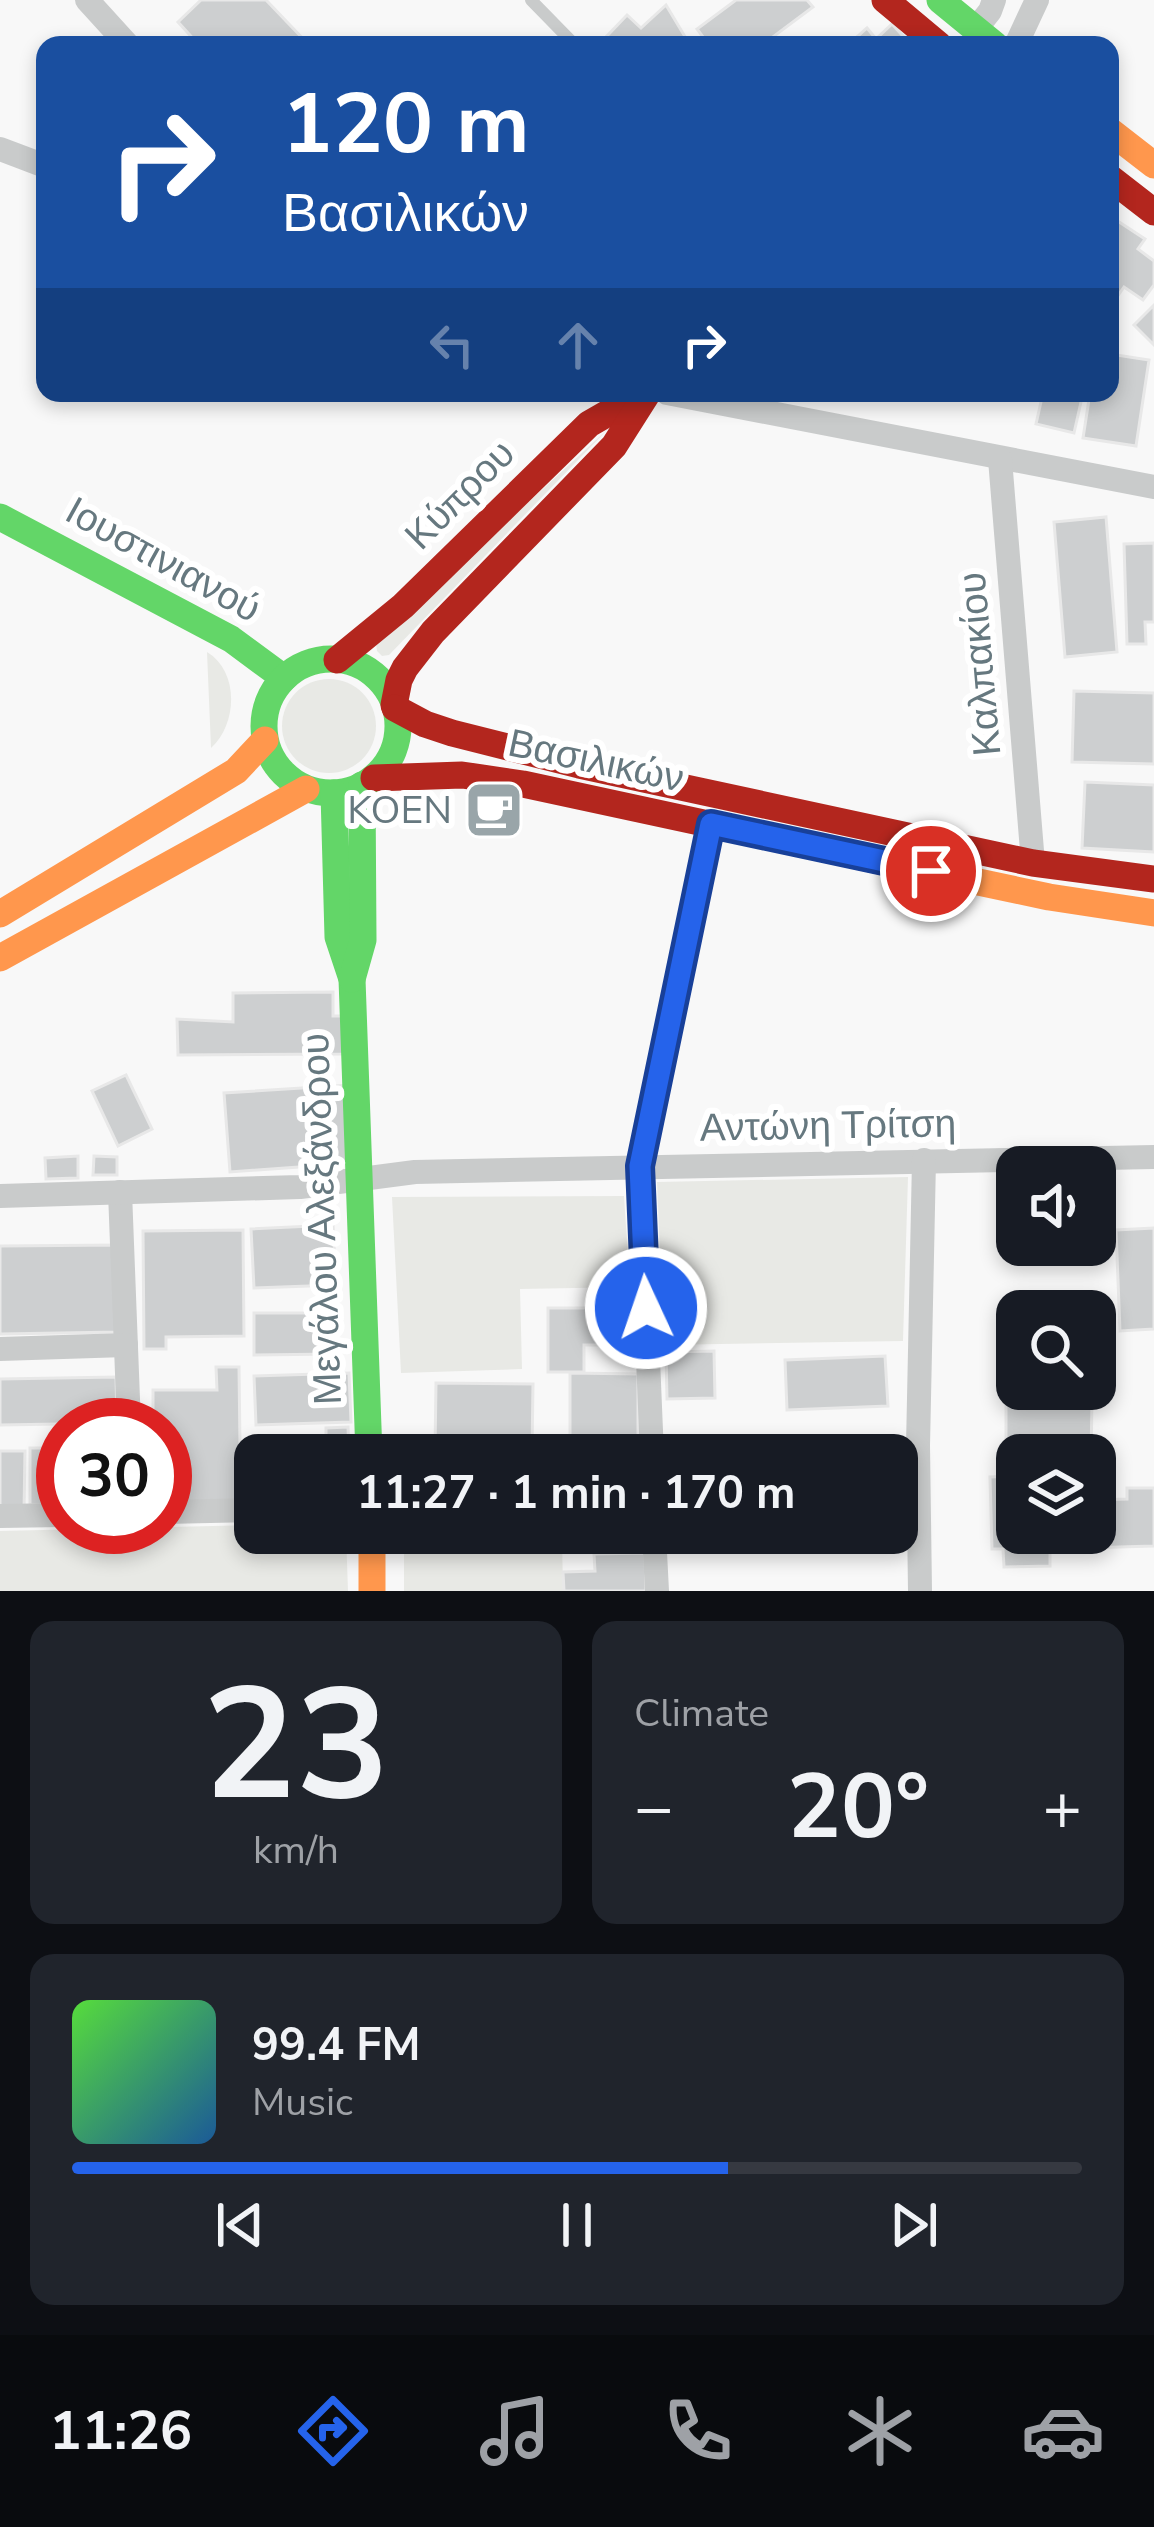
<!DOCTYPE html>
<html lang="en">
<head>
<meta charset="utf-8">
<style>
  body { margin:0; font-family:"Nunito Sans",sans-serif; background:#20242c; color:#f1f3f6; height:100vh; display:flex; flex-direction:column; font-size:45px; white-space:nowrap }
  * { box-sizing:border-box; margin:0 }
  p { font-size:39px; color:#9ea1a6 }
  .icon { flex:none; width:66px; height:66px; fill:none; stroke:currentColor; stroke-width:2; stroke-linecap:round; stroke-linejoin:round }
  .map { position:relative; height:1591px; overflow:hidden }
  .details { display:flex; flex-direction:column; gap:30px; padding:30px; background:#0d0f14; flex:1 }
  .details>* { flex:none }
  .hud { position:absolute; left:36px; top:36px; width:1083px; height:366px; border-radius:24px; box-shadow:0 6px 18px #0003; background:#1a4fa0; color:#fff; overflow:hidden }
  .tools { position:absolute; left:996px; top:1146px; display:grid; gap:24px }
  .tools a { display:grid; place-items:center; width:120px; height:120px; border-radius:24px; background:#171b24; box-shadow:0 6px 18px #0003; font-size:60px }
  .speed { position:absolute; left:36px; top:1398px; display:flex; gap:24px; font-size:60px; font-weight:700; text-align:center }
  .speed>* { display:grid; place-content:center; width:156px; height:156px; border-radius:50%; background:#171b24; box-shadow:0 6px 18px #0003; line-height:1 }
  .speed .limit { border:18px solid #d22; background:#fff; color:#111 }
  .pin { position:absolute; display:grid; place-items:center; width:102px; height:102px; color:#fff; margin:-51px; border:6px solid #fff; border-radius:50%; box-shadow:0 3px 12px #0007 }
  .me { position:absolute; width:132px; margin:-66px; rotate:357deg; stroke-linejoin:round; filter:drop-shadow(0 0 9px #0008) }
  .turn { display:flex; align-items:center; gap:42px; height:252px; padding:0 48px; font-size:54px }
  .turn .icon { width:156px; height:156px; stroke-width:2.5 }
  .turn b { display:block; font-size:84px; line-height:102px }
  .lanes { display:flex; align-items:center; height:114px; padding:0 48px; background:#0003; justify-content:center; gap:60px; direction:ltr }
  .lanes .off { opacity:.35 }
  .big { font-size:90px; font-weight:700; line-height:1.1 }
  .details .card { flex:1; display:flex; flex-direction:column; justify-content:center; gap:18px; min-width:0; padding:0 42px; border-radius:24px; background:#20242c }
  .details .dial { align-items:center; gap:0 }
  .dial b { font-size:156px; line-height:1 }
  .song { display:flex; align-items:center; gap:36px }
  .cover { width:144px; height:144px; border-radius:18px; background:linear-gradient(135deg,hsl(110 70% 55%),hsl(210 70% 35%)) }
  .played { height:12px; border-radius:6px; background:linear-gradient(90deg,#2563eb 65%,#363941 65%) }
  .keys { display:flex; justify-content:space-around; direction:ltr }
  .heat { display:flex; justify-content:space-between; align-items:center; font-size:66px; direction:ltr }
  .details .tiles { flex:1; display:grid; gap:30px; grid-template-columns:1fr 1fr }
  .card:last-child { grid-column:span 2 }
  .trip { position:absolute; left:234px; top:1434px; width:684px; height:120px; border-radius:24px; background:#171b24; box-shadow:0 6px 18px #0003; font-weight:700; line-height:120px; text-align:center }
  .tabs { display:flex; height:192px; justify-content:space-around; align-items:center; background:#090b0e; color:#9ea1a6 }
  .tabs .icon { width:84px; height:84px }
  .tabs .selected { color:#2563eb }
  .tabs b { font-size:54px; color:#f1f3f6 }
  .map>svg:first-child { display:block }
  .green { fill:#e8e9e5 }
  .building { fill:#cdcfd0; stroke:#e8e8e8; stroke-width:3 }
  .lines { fill:none; stroke-linecap:round; stroke-linejoin:round }
  .lane { stroke:#c9cbcb; stroke-width:12 }
  .street { stroke:#c9cbcb; stroke-width:24 }
  .fast { stroke:#63d668; stroke-width:27 }
  .slow { stroke:#ff974d; stroke-width:27 }
  .jam { stroke:#b3261e; stroke-width:27 }
  .route-casing { stroke:#184099; stroke-width:30 }
  .route { stroke:#2563eb; stroke-width:21 }
  .labels { text-anchor:middle; dominant-baseline:central; stroke-width:12; stroke-linejoin:round; paint-order:stroke }
  .street-label { font-size:39px; fill:#66787f; stroke:#fff }
  .poi-label { font-size:39px; fill:#66787f; stroke:#fff; text-anchor:end }
</style>
</head>
<body>
<div class="map">
<svg width="1154" height="1591" viewBox="0 0 1154 1591">
  <rect width="100%" height="100%" fill="#f8f8f8"/>
  <g class="green">
    <polygon points="610,427 389,655 382,656 377,651 376,643"/>
    <path d="M207,652c33,20 30,73 4,96z"/>
    <circle cx="329" cy="726" r="47"/>
    <polygon points="908,1177 903,1341 664,1345 657,1182"/>
    <polygon points="624,1196 630,1287 520,1289 522,1369 401,1373 392,1197"/>
    <polygon points="255,1525 255,1533 346,1533 348,1591 0,1591 0,1531"/>
    <polygon points="404,1533 639,1533 639,1535 562,1538 563,1591 404,1591"/>
  </g>
  <g class="building">
    <polygon points="201,0 266,0 309,45 199,45 178,22"/>
    <polygon points="736,0 807,0 813,7 762,45 709,45 697,29"/>
    <polygon points="666,5 690,45 617,45 607,36 627,15 641,28"/>
    <polygon points="892,24 911,45 848,45 867,28 876,39"/>
    <polygon points="1110,216 1145,239 1138,249 1154,261 1154,285 1143,300 1124,287 1110,307"/>
    <polygon points="1154,305 1154,345 1134,325"/>
    <polygon points="1110,354 1149,360 1136,446 1083,438 1090,393 1110,393"/>
    <polygon points="1043,393 1083,393 1074,433 1036,424"/>
    <polygon points="1106,517 1117,652 1065,657 1054,522"/>
    <polygon points="1154,543 1154,622 1145,622 1146,644 1127,644 1124,544"/>
    <polygon points="1074,691 1154,693 1154,764 1072,762"/>
    <polygon points="1085,782 1154,785 1154,852 1082,848"/>
    <polygon points="333,992 333,1016 344,1016 344,1054 178,1055 177,1019 233,1022 233,993"/>
    <polygon points="126,1075 152,1129 118,1146 92,1091"/>
    <polygon points="349,1085 354,1163 230,1172 224,1093"/>
    <polygon points="78,1156 78,1178 46,1179 45,1158"/>
    <polygon points="94,1156 117,1157 117,1175 93,1175"/>
    <polygon points="333,1225 336,1285 254,1288 251,1229"/>
    <polygon points="1154,1228 1154,1329 1120,1331 1116,1230"/>
    <polygon points="243,1230 244,1336 166,1337 166,1349 144,1349 143,1231"/>
    <polygon points="118,1245 119,1332 0,1334 0,1246"/>
    <polygon points="548,1308 629,1308 629,1345 584,1345 584,1372 548,1372"/>
    <polygon points="254,1313 335,1313 335,1354 254,1355"/>
    <rect x="1001" y="1342" width="16" height="43"/>
    <polygon points="714,1351 715,1398 667,1399 666,1352"/>
    <polygon points="885,1356 888,1406 787,1410 785,1360"/>
    <polygon points="216,1367 239,1367 240,1446 248,1446 249,1506 165,1507 165,1425 153,1425 153,1390 217,1390"/>
    <polygon points="349,1373 351,1422 256,1425 254,1376"/>
    <polygon points="570,1373 638,1374 638,1454 570,1455"/>
    <polygon points="116,1377 117,1423 0,1425 0,1379"/>
    <polygon points="436,1383 533,1384 532,1451 435,1451"/>
    <polygon points="1006,1401 1092,1402 1091,1455 1069,1455 1069,1444 1006,1444"/>
    <polygon points="348,1427 349,1455 259,1455 259,1444 326,1441 326,1428"/>
    <rect x="30" y="1448" width="33" height="57"/>
    <polygon points="0,1451 25,1451 24,1511 0,1511"/>
    <polygon points="1017,1476 1017,1533 1095,1533 1095,1500 1127,1499 1127,1488 1154,1488 1154,1546 1050,1549 1050,1566 1004,1567 1003,1549 992,1549 990,1477"/>
    <polygon points="645,1553 646,1591 564,1591 563,1572 595,1571 594,1554"/>
  </g>
  <g class="lines">
    <polyline class="lane" points="531,0 575,45"/>
    <g class="street">
      <polyline points="87,0 128,45"/>
      <polyline points="975,30 990,11 994,0"/>
      <polyline points="1016,45 1037,0"/>
      <polyline points="0,149 45,166"/>
      <polyline points="667,393 1154,487"/>
      <polyline points="1000,459 1033,863"/>
      <polyline points="120,1192 129,1425"/>
      <polyline points="0,1196 300,1187 415,1172 1154,1157"/>
      <polyline points="0,1349 126,1345"/>
      <polyline points="652,1455 640,1166 711,824"/>
      <polyline points="165,1512 255,1510"/>
      <polyline points="0,1516 63,1515"/>
      <polyline points="654,1533 657,1591"/>
      <polyline points="920,1591 918,1446 924,1160"/>
    </g>
    <g class="fast">
      <polyline points="940,0 995,45"/>
      <polyline points="0,517 231,639 284,678"/>
      <circle cx="331" cy="726" r="67"/>
      <polyline points="334,793 338,937 352,979 369,1455"/>
      <polyline points="352,979 363,940 362,785"/>
    </g>
    <g class="slow">
      <polyline points="1110,131 1154,165"/>
      <polyline points="917,869 1049,897 1154,913"/>
      <polyline points="0,914 236,771 265,740"/>
      <polyline points="0,958 306,789"/>
      <polyline points="372,1533 372,1591"/>
    </g>
    <g class="jam">
      <polyline points="885,0 939,45"/>
      <polyline points="1110,178 1154,212"/>
      <polyline points="337,660 403,606 589,424 643,393"/>
      <polyline points="394,705 399,680 405,668 433,632 614,446 647,394"/>
      <polyline points="395,708 425,724 452,733 579,765 1033,863 1154,879"/>
      <polyline points="374,778 462,775 523,784 917,869"/>
    </g>
  </g>
  <g class="lines">
    <defs>
      <polyline id="route" points="646,1308 640,1166 711,824 931,871"/>
    </defs>
    <use href="#route" class="route-casing"/>
    <use href="#route" class="route"/>
  </g>
  <defs>
    <symbol id="cafe-square" viewBox="-11 -11 22 22"><rect x="-9" y="-9" width="18" height="18" rx="4" fill="#99a5a9" stroke="#fff"/><path d="M-5.5-4.5H6V0H3Q3 3.5 0 3.5H-2.5Q-5.5 3.5-5.5 0ZM3-3.2v2h1.7v-2ZM-6 4.5H4V6H-6Z" fill="#fff"/></symbol>
  </defs>
  <g fill-rule="evenodd">
    <use href="#cafe-square" x="461" y="777" width="66" height="66"/>
  </g>
  <g class="labels">
    <g class="street-label">
      <text transform="translate(460 495) rotate(-45)">Κύπρου</text>
      <text transform="translate(163 560) rotate(29)">Ιουστινιανού</text>
      <text transform="translate(980 664) rotate(-95)">Καλπακίου</text>
      <text transform="translate(596 761) rotate(12)">Βασιλικών</text>
      <text transform="translate(828 1126) rotate(-1)">Αντώνη Τρίτση</text>
      <text transform="translate(322 1219) rotate(-92)">Μεγάλου Αλεξάνδρου</text>
    </g>
    <g class="poi-label">
      <text x="452" y="810">KOEN</text>
    </g>
  </g>
</svg>
<div class="tools">
<a><svg class="icon" aria-label="sound" viewBox="0 0 24 24"><path d="M4 9h4l5-4v14l-5-4H4zM17 9q2 3 0 6"/></svg></a>
<a><svg class="icon" aria-label="search" viewBox="0 0 24 24"><circle cx="10" cy="10" r="6"/><path d="M15 15l6 6"/></svg></a>
<a><svg class="icon" aria-label="layers" viewBox="0 0 24 24"><path d="M12 4l9 5-9 5-9-5zM3 14l9 5 9-5"/></svg></a>
</div>
<div class="speed"><div class="limit">30</div></div>
<div class="pin" style="left:931px;top:871px;background:#d93025"><svg class="icon" aria-label="arrive" viewBox="0 0 24 24"><path d="M6 21V4h12l-3 4 3 4H6"/></svg></div>
<svg class="me" style="left:646px;top:1308px" viewBox="-20 -20 40 40"><circle r="17" fill="#2563eb" stroke="#fff" stroke-width="3"/><path d="M0-11L8 9 0 5-8 9z" fill="#fff"/></svg>
<div class="trip">11:27 · 1 min · 170 m</div>
<div class="hud">
<div class="turn"><svg class="icon" aria-label="right" viewBox="0 0 24 24"><path d="M7 20v-9h11M14 6l5 5-5 5"/></svg><div><b>120 m</b>Βασιλικών</div></div>
<div class="lanes"><svg class="icon off" aria-label="left" viewBox="0 0 24 24"><path d="M17 20v-9H6M10 6l-5 5 5 5"/></svg><svg class="icon off" aria-label="ahead" viewBox="0 0 24 24"><path d="M12 20V5M6 11l6-6 6 6"/></svg><svg class="icon" aria-label="right" viewBox="0 0 24 24"><path d="M7 20v-9h11M14 6l5 5-5 5"/></svg></div>
</div>
</div>
<section class="details">
<div class="tiles">
<div class="card dial"><b>23</b><p>km/h</p></div>
<div class="card"><p>Climate</p>
<div class="heat"><a>−</a><b class="big">20°</b><a>+</a></div>
</div>
<div class="card">
<div class="song"><i class="cover"></i><div><b>99.4 FM</b><p>Music</p></div></div>
<div class="played"></div>
<div class="keys"><svg class="icon" aria-label="previous" viewBox="0 0 24 24"><path d="M18 5L8 12l10 7zM5 5v14"/></svg><svg class="icon" aria-label="pause" viewBox="0 0 24 24"><path d="M8 5v14M16 5v14"/></svg><svg class="icon" aria-label="next" viewBox="0 0 24 24"><path d="M6 5l10 7-10 7zM19 5v14"/></svg></div>
</div>
</div>
</section>
<nav class="tabs">
<b>11:26</b>
<svg class="icon selected" aria-label="directions" viewBox="0 0 24 24"><path d="M12 3l9 9-9 9-9-9zM9 14v-3h6M13 9l2 2-2 2"/></svg>
<svg class="icon" aria-label="music" viewBox="0 0 24 24"><path d="M9 18V5l10-2v13"/><circle cx="6" cy="18" r="3"/><circle cx="16" cy="16" r="3"/></svg>
<svg class="icon" aria-label="phone" viewBox="0 0 24 24"><path d="M5 4h4l2 5-3 2q2 4 5 5l2-3 5 2v4C11 20 4 13 5 4z"/></svg>
<svg class="icon" aria-label="climate" viewBox="0 0 24 24"><path d="M12 3v18M4 7l16 10M4 17L20 7"/></svg>
<svg class="icon" aria-label="car" viewBox="0 0 24 24"><path d="M5 17H2v-5l4-1 3-4h7l3 4 3 1v5h-3M9 17h6M6 11h13"/><circle cx="7" cy="17" r="2"/><circle cx="17" cy="17" r="2"/></svg>
</nav>
</body>
</html>
